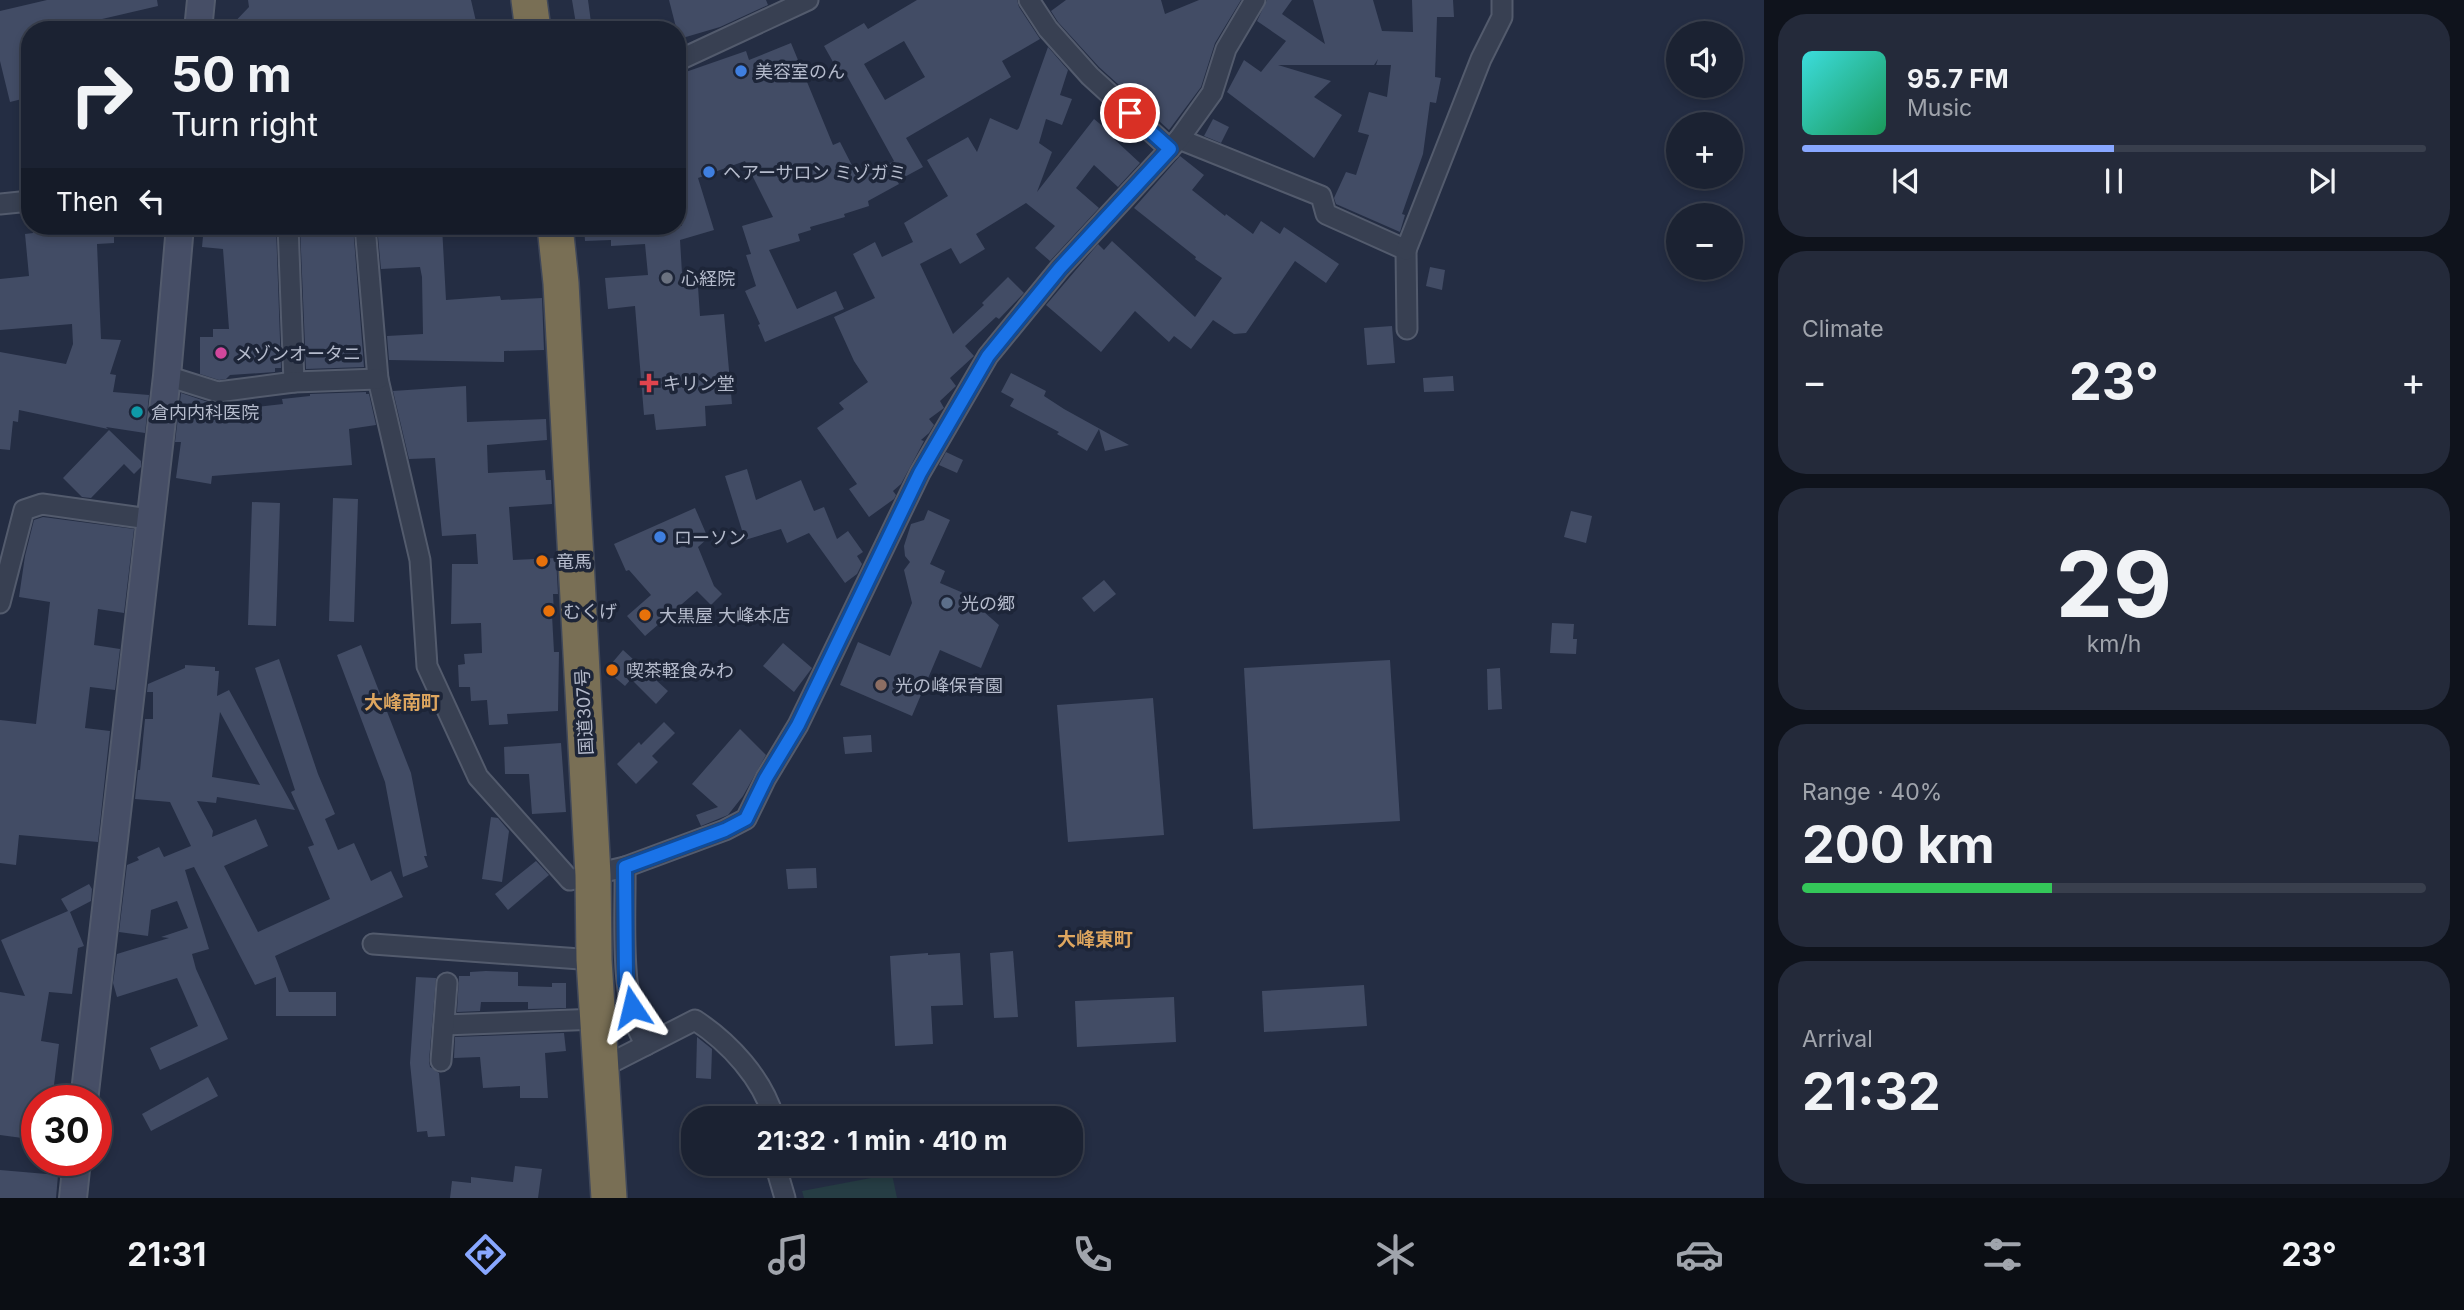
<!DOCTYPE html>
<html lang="en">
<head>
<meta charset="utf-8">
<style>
  body { margin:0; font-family:Inter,"Noto Sans JP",sans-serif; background:#242a3a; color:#f1f3f6; height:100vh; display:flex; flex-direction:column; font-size:26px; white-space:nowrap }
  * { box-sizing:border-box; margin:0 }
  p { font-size:23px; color:#a0a4ac }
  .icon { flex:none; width:38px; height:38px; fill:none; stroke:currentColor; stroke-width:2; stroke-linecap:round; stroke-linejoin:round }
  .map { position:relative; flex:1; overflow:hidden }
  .sheet { display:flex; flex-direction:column; gap:14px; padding:14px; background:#0f131c; width:700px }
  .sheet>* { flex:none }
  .hud { position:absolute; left:21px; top:21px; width:665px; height:214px; border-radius:28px; box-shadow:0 4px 10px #0003,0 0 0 2px #393f4d; background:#1b2232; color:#f1f3f6; overflow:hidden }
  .tools { position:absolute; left:1666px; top:21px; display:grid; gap:14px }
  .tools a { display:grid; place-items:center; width:77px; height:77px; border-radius:50%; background:#1b2232; box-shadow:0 4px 10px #0003,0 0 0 2px #393f4d; font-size:35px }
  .speed { position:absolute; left:21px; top:1085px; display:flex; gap:14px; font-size:35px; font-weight:700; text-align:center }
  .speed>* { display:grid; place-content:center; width:91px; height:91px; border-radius:50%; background:#1b2232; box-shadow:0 4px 10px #0003,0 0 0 2px #393f4d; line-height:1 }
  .speed .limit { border:10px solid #d22; background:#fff; color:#111 }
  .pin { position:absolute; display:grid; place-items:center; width:60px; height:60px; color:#fff; margin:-30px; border:4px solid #fff; border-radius:50%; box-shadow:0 2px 7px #0007 }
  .me { position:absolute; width:77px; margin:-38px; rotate:350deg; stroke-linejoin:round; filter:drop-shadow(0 0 5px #0008) }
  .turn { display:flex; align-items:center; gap:24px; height:147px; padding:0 35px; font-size:32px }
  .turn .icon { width:91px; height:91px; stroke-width:2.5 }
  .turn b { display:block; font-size:49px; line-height:60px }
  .then { display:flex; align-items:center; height:66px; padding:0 35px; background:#0003; gap:14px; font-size:26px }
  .big { font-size:52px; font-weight:700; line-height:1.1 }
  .sheet .tile { flex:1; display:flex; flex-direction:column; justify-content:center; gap:10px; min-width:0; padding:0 24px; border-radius:28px; background:#242a3a }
  .sheet .dial { align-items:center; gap:0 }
  .dial b { font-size:91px; line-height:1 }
  .song { display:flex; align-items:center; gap:21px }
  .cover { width:84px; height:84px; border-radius:10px; background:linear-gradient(135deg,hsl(180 70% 55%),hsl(150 70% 35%)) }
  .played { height:7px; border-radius:4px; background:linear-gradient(90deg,#88a7ff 50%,#393f4d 50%) }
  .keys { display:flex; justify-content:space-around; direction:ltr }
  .heat { display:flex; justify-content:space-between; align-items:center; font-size:38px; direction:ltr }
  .charge { height:10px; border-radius:5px; background:linear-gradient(90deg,#34c759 40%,#393f4d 0) }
  .trip { position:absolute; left:681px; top:1106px; width:402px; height:70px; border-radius:28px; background:#1b2232; box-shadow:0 4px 10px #0003,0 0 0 2px #393f4d; font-weight:700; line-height:70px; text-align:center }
  .menu { display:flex; height:112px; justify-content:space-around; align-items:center; background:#0b0e14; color:#a0a4ac }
  .menu .icon { width:49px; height:49px }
  .menu .selected { color:#88a7ff }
  .menu b { font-size:32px; color:#f1f3f6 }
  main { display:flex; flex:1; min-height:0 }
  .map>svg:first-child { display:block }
  .green { fill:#263d44 }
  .building { fill:#424c65; fill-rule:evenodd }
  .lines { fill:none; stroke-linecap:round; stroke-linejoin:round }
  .street-casing { stroke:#535b6d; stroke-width:23 }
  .secondary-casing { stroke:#535b6d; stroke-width:30 }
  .highway-casing { stroke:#40485a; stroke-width:38 }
  .street { stroke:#384052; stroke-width:19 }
  .secondary { stroke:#464e66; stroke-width:26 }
  .highway { stroke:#796f55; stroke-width:35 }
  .route-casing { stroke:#114b97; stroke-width:18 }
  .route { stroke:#1a73e8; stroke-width:12 }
  .shop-dot { fill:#3f7fe0; stroke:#1d2538; stroke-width:2.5 }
  .worship-dot { fill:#6b7280; stroke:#1d2538; stroke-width:2.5 }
  .hotel-dot { fill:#d1479c; stroke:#1d2538; stroke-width:2.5 }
  .health-dot { fill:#e0444e; stroke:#1d2538; stroke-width:2.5 }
  .culture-dot { fill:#0f9aa8; stroke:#1d2538; stroke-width:2.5 }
  .food-dot { fill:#e8710a; stroke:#1d2538; stroke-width:2.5 }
  .service-dot { fill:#5c6f8a; stroke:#1d2538; stroke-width:2.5 }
  .education-dot { fill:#8d6e63; stroke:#1d2538; stroke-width:2.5 }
  .labels { text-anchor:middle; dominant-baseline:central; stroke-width:7; stroke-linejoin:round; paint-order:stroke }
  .poi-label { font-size:18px; fill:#b5bbcc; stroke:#1d2538; text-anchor:start }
  .street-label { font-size:18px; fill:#b5bbcc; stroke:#1d2538 }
  .neighbourhood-label { font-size:19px; font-weight:bold; fill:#dea65f; stroke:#1d2538 }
</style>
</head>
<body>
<main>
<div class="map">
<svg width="1764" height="1198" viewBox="0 0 1764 1198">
  <rect width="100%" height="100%" fill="#242d43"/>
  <polygon class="green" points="892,1174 897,1198 804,1198 802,1191"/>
  <g class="building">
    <polygon points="47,0 157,0 158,6 85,23 87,30 30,30 30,97 10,102 0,61 0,11"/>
    <polygon points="248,0 471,0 478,30 227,30 249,7"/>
    <polygon points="572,0 588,0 592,30 577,30"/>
    <polygon points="669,0 766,0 768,5 720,27 679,39"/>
    <path d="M917,0h100l2,7 21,32 -38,22 9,16 -105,61 17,29 -26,14 2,3 -31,17 1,5 -25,8 1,3 -35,10 1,3 -13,4 2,7 -31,9 28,59 39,-18 8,18 -79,33 -7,-17 2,-1 -15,-33 11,-5 -10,-31 5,-1 -9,-28 31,-9 -28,-56 -47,17 16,52 -34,10 2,33 15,-1 3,44 24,-2 8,90 -27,2 1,20 -50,4 -2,-16 -10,1 -9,-109 -27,3 -3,-31 43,-3 -3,-31 -34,2v-6l-26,1 -1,-15h98l-5,-17v-134l69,-24 3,9 42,-17 42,102 7,-3 19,37 35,-18 -48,-87 -5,2 -17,-30 40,-23 4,6zM904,41l21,36 -40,23 -21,-36z"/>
    <polygon points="1066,0 1161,0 1165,14 1199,0 1241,0 1215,43 1201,87 1169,130 1099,67 1058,22 1051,11"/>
    <polygon points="1267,0 1292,0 1282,14 1325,44 1313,0 1373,0 1382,31 1413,32 1412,0 1453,0 1454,17 1437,17 1435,77 1441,78 1436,103 1430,102 1423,154 1402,214 1405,215 1400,232 1336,204 1334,198 1346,172 1356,175 1369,135 1358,132 1369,92 1387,97 1391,65 1376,65 1378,59 1374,65 1278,65 1331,81 1314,97 1342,115 1314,158 1227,92 1244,60 1261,72 1286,41 1257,21"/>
    <polygon points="1048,47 1068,70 1060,95 1072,99 1062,125 1046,119 1039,143 1052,152 1037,192 1094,119 1116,137 1114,139 1140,163 1118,187 1094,165 1076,188 1099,208 1050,261 1035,248 1055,226 1026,203 976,234 985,249 960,264 951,248 920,264 953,334 984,305 982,303 1008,277 1024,293 999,319 996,317 965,346 974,356 950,378 956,386 940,401 944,408 929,419 934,425 929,433 921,440 924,441 901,484 893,491 896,495 894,499 869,517 849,489 857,484 817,428 844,409 839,403 868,382 854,361 834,317 875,298 853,254 875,242 882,257 913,242 904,223 948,196 927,160 968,137 977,152 990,118 1017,130 1019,128"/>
    <polygon points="1213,119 1229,127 1221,143 1204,136"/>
    <polygon points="1180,156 1204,175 1192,190 1225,216 1226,214 1253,234 1261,221 1280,234 1284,227 1339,264 1326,283 1295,261 1246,333 1234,334 1213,320 1191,349 1174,336 1169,342 1135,311 1101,352 1046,305 1098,244 1104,250 1112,241 1195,317 1222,278 1195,259 1196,257 1134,208"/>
    <polygon points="32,226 114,226 114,243 97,244 101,339 121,340 110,374 116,375 113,392 149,395 145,433 106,427 108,429 19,410 18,422 13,421 10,450 0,449 0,352 66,364 73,344 72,324 0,330 0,279 29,276 25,234 33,233"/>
    <polygon points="204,226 276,226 281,368 275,368 275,372 230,375 226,379 219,380 200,374 200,337 213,337 213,329 229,329 223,249 202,247"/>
    <polygon points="300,226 353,226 364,367 306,369"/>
    <polygon points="377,226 442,226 446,300 500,296 501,300 542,298 544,350 504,351 504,362 389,360 387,336 423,334 422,277 420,267 381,269"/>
    <polygon points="1430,267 1445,270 1442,290 1426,286"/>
    <polygon points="1392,326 1395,363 1367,365 1364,328"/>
    <polygon points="1011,373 1046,391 1044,396 1064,409 1129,445 1105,451 1099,429 1087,451 1057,434 1059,432 1010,406 1014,399 1001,392"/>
    <polygon points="1453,376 1454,391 1424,392 1423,378"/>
    <polygon points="466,386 467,422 546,419 547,440 487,445 488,473 545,470 546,480 551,480 552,504 509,507 513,560 556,558 558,594 553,594 554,615 552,615 554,652 559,652 558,711 507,714 508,724 489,725 487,700 471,701 470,687 459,687 458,665 465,664 464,654 482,653 481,623 451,624 452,564 478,564 476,534 442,536 435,458 409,459 393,391"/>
    <polygon points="366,392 366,394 369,394 376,425 349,429 352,465 212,476 211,484 176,478 181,442 175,442 181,393 214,404 223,404 221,411 283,404 282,399 310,396 310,394"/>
    <polygon points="109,430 141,461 141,467 134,474 124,464 91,498 82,497 63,478"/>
    <polygon points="946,452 963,460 957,473 939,465"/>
    <polygon points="747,469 756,500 801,480 814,511 824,507 837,539 848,531 863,552 857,556 862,564 857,574 845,583 809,533 787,543 781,529 745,540 725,476"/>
    <polygon points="333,498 358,499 354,622 329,621"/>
    <polygon points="252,502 280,503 276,626 248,625"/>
    <polygon points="695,508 708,538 698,547 714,586 722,594 711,605 697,591 645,636 627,616 651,595 629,570 626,571 614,544"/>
    <polygon points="928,510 950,520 930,564 945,571 940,583 961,592 999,625 981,668 940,650 912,716 840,685 858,642 890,656 912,603 904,570 910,562 905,556 904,546 911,524 924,520"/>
    <polygon points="1571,511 1592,516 1586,543 1564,537"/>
    <polygon points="43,517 134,529 124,613 98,609 94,645 120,649 115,690 90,687 85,728 110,731 98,842 19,835 16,865 0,863 0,720 36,724 50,602 19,597 25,556 34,520"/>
    <polygon points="1104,580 1116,594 1094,612 1082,598"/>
    <polygon points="1552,623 1574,624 1573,639 1577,639 1576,654 1550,653"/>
    <polygon points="783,643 812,668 794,692 763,666"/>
    <polygon points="361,645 411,773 427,856 424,856 428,867 403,877 385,782 337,655"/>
    <polygon points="623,650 668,691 656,704 631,679 625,686 606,670"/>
    <path d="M279,659l39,115 17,40 -10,5 13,31 16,-7 17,38 20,-10 12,26 -128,59 14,36h47v24h-60v-39l-21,8 -61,-118 -9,3 24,79 -17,5 4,15 32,70 -68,31 -10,-22 48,-22 -21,-48 -60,19 -4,-14 4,-29 52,-16 -8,-1 27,-9 -11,-27 -26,9 -3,26 -29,-4 8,-67 12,-5 -2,-3 22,-10 5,10 27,-11 -21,-44 -35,-3 3,-29h2l5,-51h8v-27h-6l1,-8 37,-16v-3l30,2v4h4l-2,25 12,-6 66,120 -78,-13 -1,6 -19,-2 16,30 -1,6 44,-18 12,27 -44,20 34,66 72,-33 -22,-52 6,-2 -23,-53 4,-2 -40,-122zM220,712l40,73 -48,-8z"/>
    <polygon points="1390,660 1400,821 1253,829 1244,668"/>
    <polygon points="1500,668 1502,709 1488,710 1487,669"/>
    <polygon points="1153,698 1164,835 1068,842 1057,705"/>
    <polygon points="664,722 675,733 652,756 658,762 636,784 617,764 639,742 641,745"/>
    <polygon points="740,729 766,755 743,796 728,815 701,826 696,815 718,807 692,784"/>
    <polygon points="871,735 872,752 845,754 843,737"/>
    <polygon points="561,743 566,812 532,814 529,774 505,774 504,747"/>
    <polygon points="491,817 498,818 509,831 502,882 482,879"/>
    <polygon points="536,861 549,875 508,910 495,894"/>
    <polygon points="816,868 817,888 788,889 786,869"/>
    <polygon points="89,884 92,889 91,901 70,912 84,946 78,948 72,994 49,992 41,1041 59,1044 52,1101 37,1101 37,1140 0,1135 0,992 25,996 1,940 68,911 61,899"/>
    <polygon points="1013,951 1018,1017 994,1018 990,953"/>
    <polygon points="928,953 928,955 960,953 963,1005 931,1006 933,1044 895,1046 890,956"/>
    <polygon points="486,971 518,972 518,986 552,987 552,983 566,983 566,1008 528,1009 528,1002 481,1002 480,1011 457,1012 459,976 470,976 470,972"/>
    <polygon points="416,977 436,978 429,1061 430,1067 439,1073 445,1136 428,1137 427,1131 417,1132 410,1063"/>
    <polygon points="1364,985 1367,1026 1264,1032 1262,991"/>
    <polygon points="1174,997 1176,1042 1077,1047 1075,1001"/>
    <polygon points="564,1033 566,1051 545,1053 548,1098 520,1098 520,1086 483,1088 480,1057 454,1058 455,1037"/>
    <polygon points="697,1037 712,1049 711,1079 696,1078"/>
    <polygon points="208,1077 218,1096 151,1131 142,1114"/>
    <polygon points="515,1166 542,1169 538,1198 450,1198 452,1181 471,1183 471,1177 513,1182"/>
    <polygon points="0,1170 58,1175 56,1198 0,1198"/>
  </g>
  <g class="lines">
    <defs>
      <g id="street">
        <polyline points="1029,0 1048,29 1090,76 1170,149"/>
        <polyline points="677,61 808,0"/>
        <polyline points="1179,139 1321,196 1326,214 1406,250 1407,329"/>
        <polyline points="0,204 30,201"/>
        <polyline points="288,226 294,382"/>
        <polyline points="365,226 378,379 420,560 427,666 478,777 570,880 625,867 725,830 746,819 766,778 798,725 920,473 988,356 1060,268 1179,139 1212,93 1226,49 1255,0"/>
        <polyline points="1406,250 1481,59 1502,17 1502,0"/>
        <polyline points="167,376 218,392 294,382 378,379"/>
        <polyline points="0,603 24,510 42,504 149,519"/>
        <path d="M625,867c1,52 -7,135 21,178"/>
        <polyline points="373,944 594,960"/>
        <polyline points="444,1025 598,1019"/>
        <polyline points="441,1061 447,983"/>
        <path d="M601,1068l94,-48c35,23 67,58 79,98"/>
        <polyline points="775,1164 785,1198"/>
      </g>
      <g id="secondary">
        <polyline points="198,30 201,0"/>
        <polyline points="84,1101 167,376 180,226"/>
        <polyline points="73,1198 77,1160"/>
      </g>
      <g id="highway">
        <polyline points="529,0 533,30"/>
        <polyline points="555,226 561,283 593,875 594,960 609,1198"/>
      </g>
    </defs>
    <use href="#street" class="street-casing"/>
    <use href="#secondary" class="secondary-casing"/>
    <use href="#highway" class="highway-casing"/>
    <use href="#street" class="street"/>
    <use href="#secondary" class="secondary"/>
    <use href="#highway" class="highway"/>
  </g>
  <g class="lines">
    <defs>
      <polyline id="route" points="632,1007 626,982 625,867 725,830 746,819 766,778 798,725 920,473 988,356 1060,268 1170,149 1130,113"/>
    </defs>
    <use href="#route" class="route-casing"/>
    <use href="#route" class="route"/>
  </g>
  <g class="shop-dot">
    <circle cx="741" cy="71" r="7"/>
    <circle cx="709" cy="172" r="7"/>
    <circle cx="660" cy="537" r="7"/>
  </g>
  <circle class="worship-dot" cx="667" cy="278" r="7"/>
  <circle class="hotel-dot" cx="221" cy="353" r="7"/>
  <path class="health-dot" d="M645.5 372.5h7v7h7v7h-7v7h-7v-7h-7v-7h7z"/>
  <circle class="culture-dot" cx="137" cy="412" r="7"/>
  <g class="food-dot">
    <circle cx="542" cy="561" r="7"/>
    <circle cx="549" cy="611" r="7"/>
    <circle cx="645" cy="615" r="7"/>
    <circle cx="612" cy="670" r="7"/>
  </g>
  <circle class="service-dot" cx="947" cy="603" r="7"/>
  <circle class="education-dot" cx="881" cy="685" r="7"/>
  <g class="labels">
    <g class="poi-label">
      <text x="755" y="71">美容室のん</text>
      <text x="723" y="172">ヘアーサロン ミゾガミ</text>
      <text x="681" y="278">心経院</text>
      <text x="235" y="353">メゾンオータニ</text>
      <text x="663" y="383">キリン堂</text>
      <text x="151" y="412">倉内内科医院</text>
      <text x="674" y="537">ローソン</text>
      <text x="556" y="561">竜馬</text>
      <text x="961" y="603">光の郷</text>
      <text x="563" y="611">むくげ</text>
      <text x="659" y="615">大黒屋 大峰本店</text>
      <text x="626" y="670">喫茶軽食みわ</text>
      <text x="895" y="685">光の峰保育園</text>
    </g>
    <g class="street-label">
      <text transform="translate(584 712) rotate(-93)">国道307号</text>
    </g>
    <g class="neighbourhood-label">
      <text x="402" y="702">大峰南町</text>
      <text x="1095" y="939">大峰東町</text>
    </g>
  </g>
</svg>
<div class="tools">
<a><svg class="icon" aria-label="sound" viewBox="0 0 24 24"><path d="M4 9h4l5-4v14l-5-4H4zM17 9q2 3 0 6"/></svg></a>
<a>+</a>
<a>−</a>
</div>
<div class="speed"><div class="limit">30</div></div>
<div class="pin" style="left:1130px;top:113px;background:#d93025"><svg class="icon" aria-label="arrive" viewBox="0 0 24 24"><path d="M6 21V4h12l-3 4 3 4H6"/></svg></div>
<svg class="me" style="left:632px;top:1007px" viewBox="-20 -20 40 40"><path d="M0-17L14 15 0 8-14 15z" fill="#1a73e8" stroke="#fff" stroke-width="4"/></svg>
<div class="trip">21:32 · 1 min · 410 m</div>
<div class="hud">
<div class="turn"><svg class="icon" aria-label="right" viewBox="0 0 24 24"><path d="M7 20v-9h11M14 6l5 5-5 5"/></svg><div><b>50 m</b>Turn right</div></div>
<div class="then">Then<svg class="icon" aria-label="left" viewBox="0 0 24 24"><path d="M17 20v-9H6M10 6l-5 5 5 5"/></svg></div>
</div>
</div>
<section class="sheet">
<div class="tile">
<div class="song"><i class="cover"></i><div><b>95.7 FM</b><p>Music</p></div></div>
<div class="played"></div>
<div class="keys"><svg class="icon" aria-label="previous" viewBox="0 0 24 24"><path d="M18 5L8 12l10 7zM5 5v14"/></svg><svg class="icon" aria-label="pause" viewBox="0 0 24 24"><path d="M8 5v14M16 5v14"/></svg><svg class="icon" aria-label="next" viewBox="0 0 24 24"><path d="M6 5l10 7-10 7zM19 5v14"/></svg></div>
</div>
<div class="tile"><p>Climate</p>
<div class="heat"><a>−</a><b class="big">23°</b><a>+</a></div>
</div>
<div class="tile dial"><b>29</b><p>km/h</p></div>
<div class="tile"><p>Range · 40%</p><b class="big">200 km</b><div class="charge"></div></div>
<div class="tile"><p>Arrival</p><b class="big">21:32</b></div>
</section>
</main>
<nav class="menu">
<b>21:31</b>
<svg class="icon selected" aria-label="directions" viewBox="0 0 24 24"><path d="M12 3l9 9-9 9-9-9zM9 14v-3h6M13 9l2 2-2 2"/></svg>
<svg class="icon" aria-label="music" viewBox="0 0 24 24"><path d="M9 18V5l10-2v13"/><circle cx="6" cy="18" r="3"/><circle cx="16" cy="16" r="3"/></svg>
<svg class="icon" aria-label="phone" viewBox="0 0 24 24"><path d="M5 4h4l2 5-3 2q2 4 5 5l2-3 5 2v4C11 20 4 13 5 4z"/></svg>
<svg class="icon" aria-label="climate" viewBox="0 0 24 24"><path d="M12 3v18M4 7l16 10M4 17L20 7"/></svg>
<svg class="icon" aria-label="car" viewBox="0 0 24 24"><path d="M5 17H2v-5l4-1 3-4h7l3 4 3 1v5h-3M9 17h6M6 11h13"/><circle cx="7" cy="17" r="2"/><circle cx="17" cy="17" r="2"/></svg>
<svg class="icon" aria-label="filters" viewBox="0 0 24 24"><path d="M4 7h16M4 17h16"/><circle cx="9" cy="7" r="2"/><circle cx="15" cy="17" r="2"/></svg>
<b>23°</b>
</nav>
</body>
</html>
